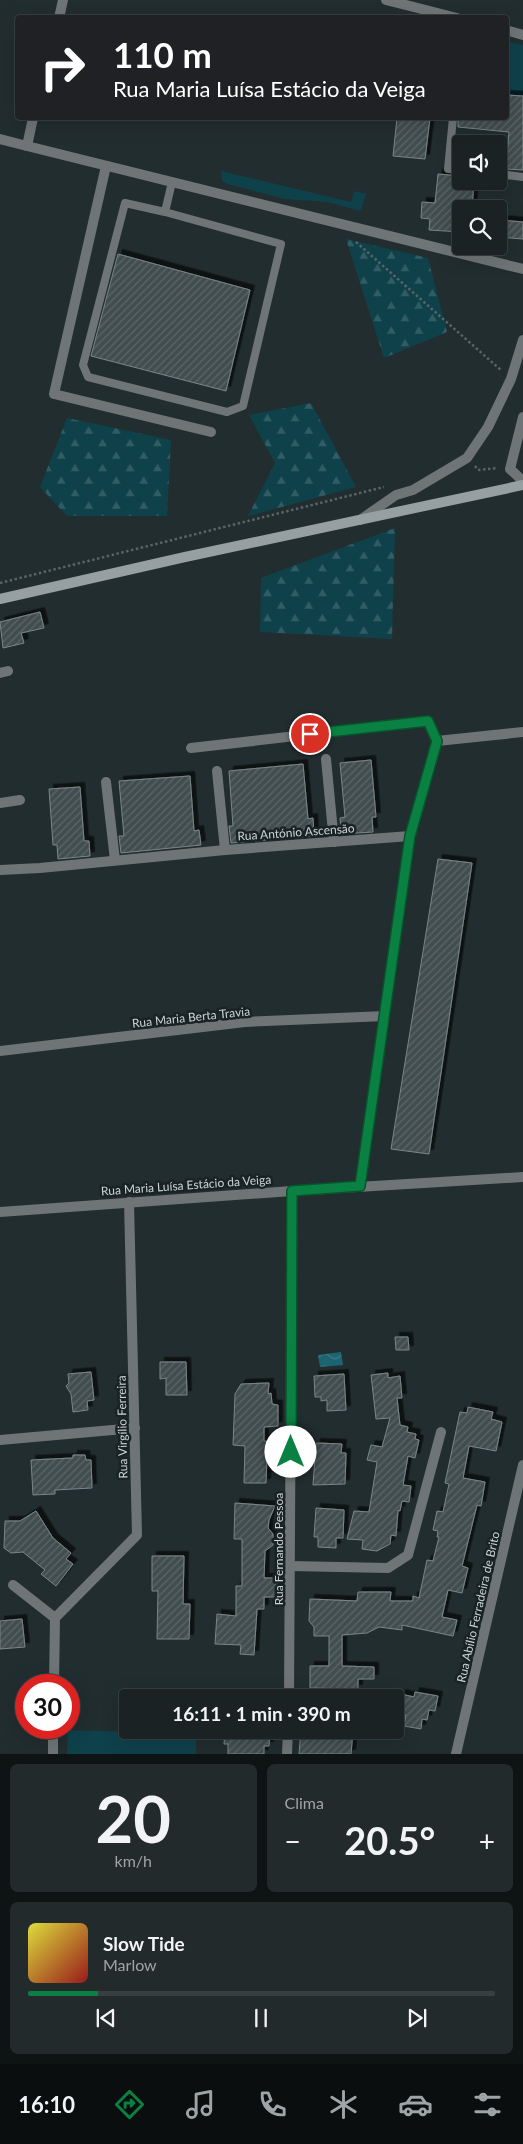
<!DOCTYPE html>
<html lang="pt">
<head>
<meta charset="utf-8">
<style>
  body { margin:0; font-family:Lato,sans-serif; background:#232a2b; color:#f1f3f6; height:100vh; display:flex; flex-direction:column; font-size:19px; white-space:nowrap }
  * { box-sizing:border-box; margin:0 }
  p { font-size:16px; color:#9fa4a6 }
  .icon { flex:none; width:28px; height:28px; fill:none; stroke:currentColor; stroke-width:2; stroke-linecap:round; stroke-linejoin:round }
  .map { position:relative; height:1754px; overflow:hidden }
  .drawer { display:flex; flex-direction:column; gap:10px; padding:10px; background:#0e1313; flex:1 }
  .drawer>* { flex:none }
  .hud { position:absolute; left:15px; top:15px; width:494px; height:105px; border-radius:5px; box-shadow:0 5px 20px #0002,0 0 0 1px #383f41; background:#202124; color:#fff; overflow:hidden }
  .controls { position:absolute; left:452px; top:135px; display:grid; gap:10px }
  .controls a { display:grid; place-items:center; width:55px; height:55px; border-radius:5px; background:#1a2223; box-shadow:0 5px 20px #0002,0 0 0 1px #383f41; font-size:25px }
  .speed { position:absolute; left:15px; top:1674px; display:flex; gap:10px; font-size:25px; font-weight:700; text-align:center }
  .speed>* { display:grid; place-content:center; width:65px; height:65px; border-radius:50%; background:#1a2223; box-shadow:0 5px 20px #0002,0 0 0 1px #383f41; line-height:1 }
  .speed .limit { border:8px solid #d22; background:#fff; color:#111 }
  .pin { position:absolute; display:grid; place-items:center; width:42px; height:42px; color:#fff; margin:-21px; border:2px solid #fff; border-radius:50%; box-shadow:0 1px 5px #0007 }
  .me { position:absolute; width:55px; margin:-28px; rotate:0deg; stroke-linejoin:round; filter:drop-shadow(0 0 4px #0008) }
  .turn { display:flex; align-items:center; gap:18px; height:105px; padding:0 15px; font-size:22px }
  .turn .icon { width:65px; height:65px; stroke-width:2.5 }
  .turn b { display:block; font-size:35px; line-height:42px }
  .big { font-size:38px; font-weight:700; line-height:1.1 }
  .drawer .tile { flex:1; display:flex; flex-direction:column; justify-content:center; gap:8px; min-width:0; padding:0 18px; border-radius:8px; background:#232a2b }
  .drawer .dial { align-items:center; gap:0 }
  .dial b { font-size:65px; line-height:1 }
  .song { display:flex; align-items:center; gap:15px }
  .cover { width:60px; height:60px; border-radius:8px; background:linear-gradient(135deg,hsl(60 70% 55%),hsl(0 70% 35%)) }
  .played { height:5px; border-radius:2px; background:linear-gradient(90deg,#0b8043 15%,#383f41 15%) }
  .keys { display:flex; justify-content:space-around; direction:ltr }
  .heat { display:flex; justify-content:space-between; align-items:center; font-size:28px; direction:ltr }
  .drawer .tiles { flex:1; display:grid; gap:10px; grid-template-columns:1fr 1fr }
  .tile:last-child { grid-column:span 2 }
  .trip { position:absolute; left:119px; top:1689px; width:285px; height:50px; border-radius:5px; background:#1a2223; box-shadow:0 5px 20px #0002,0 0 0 1px #383f41; font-weight:700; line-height:50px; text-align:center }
  .menu { display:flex; height:80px; justify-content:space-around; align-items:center; background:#0a0e0e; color:#9fa4a6 }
  .menu .icon { width:35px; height:35px }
  .menu .active { color:#0b8043 }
  .menu b { font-size:22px; color:#f1f3f6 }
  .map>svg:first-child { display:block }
  .green { fill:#0f414b }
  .forest { fill:url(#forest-firs) }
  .water { fill:url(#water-waves) }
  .building { fill:url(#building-hatch); stroke:#7a8689; filter:url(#shadow) }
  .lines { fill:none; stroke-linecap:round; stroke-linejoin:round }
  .path { stroke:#5a6466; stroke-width:2.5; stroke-dasharray:2.5 2.5; stroke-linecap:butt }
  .lane { stroke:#6f7576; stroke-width:8 }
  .street { stroke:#6f7576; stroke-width:10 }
  .secondary { stroke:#969fa1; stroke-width:10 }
  .route-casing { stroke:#07532c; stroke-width:12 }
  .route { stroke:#0b8043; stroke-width:9 }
  .labels { text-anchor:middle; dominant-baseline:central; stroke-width:5; stroke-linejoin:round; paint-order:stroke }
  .street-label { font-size:12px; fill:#ccd3d5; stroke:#192325 }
</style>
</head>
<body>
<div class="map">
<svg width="523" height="1754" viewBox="0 0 523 1754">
  <defs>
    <pattern id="forest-firs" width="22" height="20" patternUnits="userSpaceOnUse" patternTransform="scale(1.25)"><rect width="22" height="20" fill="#0f414b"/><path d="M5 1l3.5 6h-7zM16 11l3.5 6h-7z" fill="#315c64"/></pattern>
    <pattern id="water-waves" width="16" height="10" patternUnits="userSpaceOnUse" patternTransform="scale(1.25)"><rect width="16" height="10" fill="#1d6472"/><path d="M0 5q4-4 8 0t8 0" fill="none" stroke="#3d7985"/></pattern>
    <pattern id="building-hatch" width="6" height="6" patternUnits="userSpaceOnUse" patternTransform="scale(1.25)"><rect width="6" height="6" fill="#424d4f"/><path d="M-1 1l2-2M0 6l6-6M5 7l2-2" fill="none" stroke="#5c6667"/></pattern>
    <filter id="shadow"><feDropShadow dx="4.5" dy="-4.5" stdDeviation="0" flood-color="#0009"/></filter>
  </defs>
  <rect width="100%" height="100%" fill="#222d2f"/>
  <g class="green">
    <polygon points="506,41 523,45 523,96 506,95"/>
    <polygon points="221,171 351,202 354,191 366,194 361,211 327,202 285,199 227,184 222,181"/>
    <polygon points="68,1730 196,1734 196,1754 67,1754"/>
  </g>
  <g class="forest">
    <polygon points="346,239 428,258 447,332 384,358"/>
    <polygon points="311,403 356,487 248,516 275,463 249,415"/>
    <polygon points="67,418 171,440 167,516 67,516 40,487"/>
    <polygon points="395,528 392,639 260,632 261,578"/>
  </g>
  <polygon class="water" points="341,1352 343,1365 320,1367 318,1355"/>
  <g class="building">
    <polygon points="506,95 523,96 523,170 506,169 509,132 458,127 458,118 506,118"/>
    <polygon points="397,118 430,118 425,159 393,156"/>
    <polygon points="438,174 461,176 461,181 474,181 472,209 461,209 461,232 429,230 430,219 421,218 422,202 435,203"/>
    <polygon points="499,220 523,222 523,239 499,237"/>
    <polygon points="118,254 250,290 226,391 91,356"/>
    <polygon points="40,612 44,628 21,633 24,643 3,648 0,622"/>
    <polygon points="371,760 376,817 372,817 373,832 341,834 340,818 345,817 340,763"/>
    <polygon points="303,764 308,819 313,818 314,836 231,843 229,826 233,826 229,771"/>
    <polygon points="190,776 194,831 199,830 201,845 121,853 119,836 124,836 119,781"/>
    <polygon points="80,787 84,841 89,841 90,856 58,859 57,845 53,845 49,789"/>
    <polygon points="438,859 472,863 429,1154 391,1149"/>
    <polygon points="395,1337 408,1337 409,1350 396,1350"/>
    <polygon points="160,1362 186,1362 187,1395 166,1395 166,1378 160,1379"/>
    <polygon points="91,1372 94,1400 87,1401 88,1410 73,1412 71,1394 66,1386 69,1383 68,1374"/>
    <polygon points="388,1373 388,1378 400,1376 402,1398 397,1398 400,1425 408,1427 407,1432 416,1434 415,1439 419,1440 415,1458 408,1456 403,1485 411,1486 409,1502 402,1501 400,1511 398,1510 396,1536 391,1535 390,1544 377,1551 362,1549 363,1540 347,1539 354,1511 369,1512 377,1462 367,1460 371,1445 382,1447 390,1418 376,1419 371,1375"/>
    <polygon points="344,1374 346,1410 327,1411 327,1400 321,1401 321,1397 315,1397 314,1376"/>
    <polygon points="269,1383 268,1394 271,1393 272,1404 278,1405 278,1426 264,1427 264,1441 272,1442 272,1456 267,1456 266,1483 244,1483 245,1446 233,1445 235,1394 241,1384"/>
    <polygon points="468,1407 493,1412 491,1419 502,1422 496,1451 469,1446 463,1478 485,1482 481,1506 477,1505 462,1566 468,1568 462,1593 448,1590 442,1617 457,1620 453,1636 402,1625 402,1630 379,1627 367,1633 342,1635 342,1666 374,1667 374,1679 358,1679 358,1689 310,1688 310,1666 329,1666 329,1636 314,1636 314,1627 309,1621 310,1599 357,1601 358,1592 391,1592 390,1601 413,1601 413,1596 419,1598 427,1560 433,1561 439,1537 437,1537 438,1531 433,1530 437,1511 443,1512 449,1484 445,1483 460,1412 467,1413"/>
    <polygon points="316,1443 342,1444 341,1453 346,1453 345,1484 313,1485"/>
    <polygon points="73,1455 85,1455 86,1460 91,1460 92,1488 55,1490 55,1494 33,1495 31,1460 73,1458"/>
    <polygon points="235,1503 275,1506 269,1520 268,1528 273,1534 273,1545 265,1551 264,1578 278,1578 278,1597 264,1597 264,1609 257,1609 254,1655 240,1654 241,1645 215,1644 217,1614 236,1616 236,1586 242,1586 242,1539 234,1539"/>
    <polygon points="316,1508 344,1510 343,1538 336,1538 336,1548 318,1547 318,1537 314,1537"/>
    <polygon points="36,1511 53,1538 71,1553 66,1559 73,1564 56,1586 41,1574 45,1570 23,1552 11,1553 4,1548 5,1521 20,1521"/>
    <polygon points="152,1556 184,1556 183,1604 190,1604 189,1639 157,1639 158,1591 152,1591"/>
    <polygon points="22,1619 25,1647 0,1649 0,1621"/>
    <polygon points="415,1692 438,1696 435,1711 429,1710 427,1720 422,1719 421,1729 404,1726 406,1715 398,1713 401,1694 414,1697"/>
    <polygon points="225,1730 270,1730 269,1746 264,1746 264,1754 228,1754 228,1744 224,1744"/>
    <polygon points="301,1730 353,1730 351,1754 299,1754"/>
  </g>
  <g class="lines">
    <g class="path">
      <polyline points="356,242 502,371"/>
      <polyline points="475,466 478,470 497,468"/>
      <polyline points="0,583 384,487"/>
    </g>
    <g class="lane">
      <polyline points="453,118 448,169 461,170"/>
      <polyline points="499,174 523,177"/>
      <polyline points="165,212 125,203 83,365 88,377 227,412 243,406 281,244 165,212 172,182"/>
    </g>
    <g class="street">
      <polyline points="386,0 457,18"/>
      <polyline points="59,18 63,0"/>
      <polyline points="506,30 523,35"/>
      <polyline points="33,118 27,146 523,269"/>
      <polyline points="0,139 27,146"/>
      <polyline points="106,166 54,394 211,432"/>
      <polyline points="523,417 510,469 523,481"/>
      <polyline points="360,520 396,495 413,490 467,458 488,427 511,379 523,340"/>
      <polyline points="0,673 8,671"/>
      <polyline points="191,748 428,721 437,741"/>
      <polyline points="326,759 334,842"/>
      <polyline points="217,771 225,850"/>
      <polyline points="106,782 115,860"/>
      <polyline points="0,803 20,800"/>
      <polyline points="0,870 40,868 225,850 410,836 437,741 523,732"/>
      <polyline points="0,1051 245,1022 385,1016"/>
      <polyline points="360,1186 410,836"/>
      <polyline points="0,1212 292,1191 523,1177"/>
      <polyline points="0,1440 135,1428"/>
      <polyline points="290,1566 388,1568 408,1555 441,1432"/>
      <polyline points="13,1585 55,1618"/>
      <polyline points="54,1685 55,1618 137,1535 129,1202"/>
      <polyline points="289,1698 292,1191"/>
      <polyline points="53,1754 53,1728"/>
      <polyline points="287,1754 288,1730"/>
      <polyline points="456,1754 523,1465"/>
    </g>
    <polyline class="secondary" points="0,599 185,557 523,485"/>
  </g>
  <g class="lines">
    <defs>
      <polyline id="route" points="291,1452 292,1191 360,1186 410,836 437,741 428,721 310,734"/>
    </defs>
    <use href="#route" class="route-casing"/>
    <use href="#route" class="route"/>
  </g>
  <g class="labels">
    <g class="street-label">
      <text transform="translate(296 832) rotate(-4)">Rua António Ascensão</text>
      <text transform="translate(191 1017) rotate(-6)">Rua Maria Berta Travia</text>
      <text transform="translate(186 1185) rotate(-4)">Rua Maria Luísa Estácio da Veiga</text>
      <text transform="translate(122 1427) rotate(-91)">Rua Virgílio Ferreira</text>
      <text transform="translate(278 1549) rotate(-90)">Rua Fernando Pessoa</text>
      <text transform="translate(478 1607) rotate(-77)">Rua Abílio Ferradeira de Brito</text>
    </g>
  </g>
</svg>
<div class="controls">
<a><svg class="icon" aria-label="sound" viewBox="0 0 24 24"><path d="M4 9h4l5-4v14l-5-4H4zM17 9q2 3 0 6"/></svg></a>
<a><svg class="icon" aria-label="search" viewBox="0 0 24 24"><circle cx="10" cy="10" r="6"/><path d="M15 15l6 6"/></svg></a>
</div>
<div class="speed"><div class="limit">30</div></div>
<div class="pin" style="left:310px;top:734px;background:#d93025"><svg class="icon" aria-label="arrive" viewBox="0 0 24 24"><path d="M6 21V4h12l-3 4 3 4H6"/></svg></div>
<svg class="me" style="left:291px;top:1452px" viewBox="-20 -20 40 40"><circle r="19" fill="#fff"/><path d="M0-13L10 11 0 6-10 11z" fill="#0b8043"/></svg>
<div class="trip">16:11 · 1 min · 390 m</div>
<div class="hud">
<div class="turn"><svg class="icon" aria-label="right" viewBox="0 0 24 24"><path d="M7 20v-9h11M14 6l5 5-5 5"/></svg><div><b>110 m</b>Rua Maria Luísa Estácio da Veiga</div></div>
</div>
</div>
<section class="drawer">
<div class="tiles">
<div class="tile dial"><b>20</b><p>km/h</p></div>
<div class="tile"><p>Clima</p>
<div class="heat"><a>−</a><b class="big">20.5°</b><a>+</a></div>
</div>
<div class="tile">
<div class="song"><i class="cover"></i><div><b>Slow Tide</b><p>Marlow</p></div></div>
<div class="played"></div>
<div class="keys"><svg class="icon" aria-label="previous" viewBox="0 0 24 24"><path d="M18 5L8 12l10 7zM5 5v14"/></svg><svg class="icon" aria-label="pause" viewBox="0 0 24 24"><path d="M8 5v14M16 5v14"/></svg><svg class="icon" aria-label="next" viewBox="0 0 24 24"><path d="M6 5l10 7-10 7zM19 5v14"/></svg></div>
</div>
</div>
</section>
<nav class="menu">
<b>16:10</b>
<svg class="icon active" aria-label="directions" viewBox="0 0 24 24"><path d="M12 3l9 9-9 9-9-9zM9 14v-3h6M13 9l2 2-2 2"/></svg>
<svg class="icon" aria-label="music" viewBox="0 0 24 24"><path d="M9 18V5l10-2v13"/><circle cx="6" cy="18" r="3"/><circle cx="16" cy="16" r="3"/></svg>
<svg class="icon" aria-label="phone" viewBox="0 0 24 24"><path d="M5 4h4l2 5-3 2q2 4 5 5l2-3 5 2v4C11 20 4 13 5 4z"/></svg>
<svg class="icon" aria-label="climate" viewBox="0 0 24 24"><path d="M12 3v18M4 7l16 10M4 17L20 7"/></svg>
<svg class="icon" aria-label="car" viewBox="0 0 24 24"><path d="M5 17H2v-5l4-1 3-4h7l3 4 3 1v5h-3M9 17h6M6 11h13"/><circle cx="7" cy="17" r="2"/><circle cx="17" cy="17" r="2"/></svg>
<svg class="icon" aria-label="filters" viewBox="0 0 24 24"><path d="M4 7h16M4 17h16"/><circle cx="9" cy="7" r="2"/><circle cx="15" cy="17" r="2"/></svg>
</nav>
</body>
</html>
